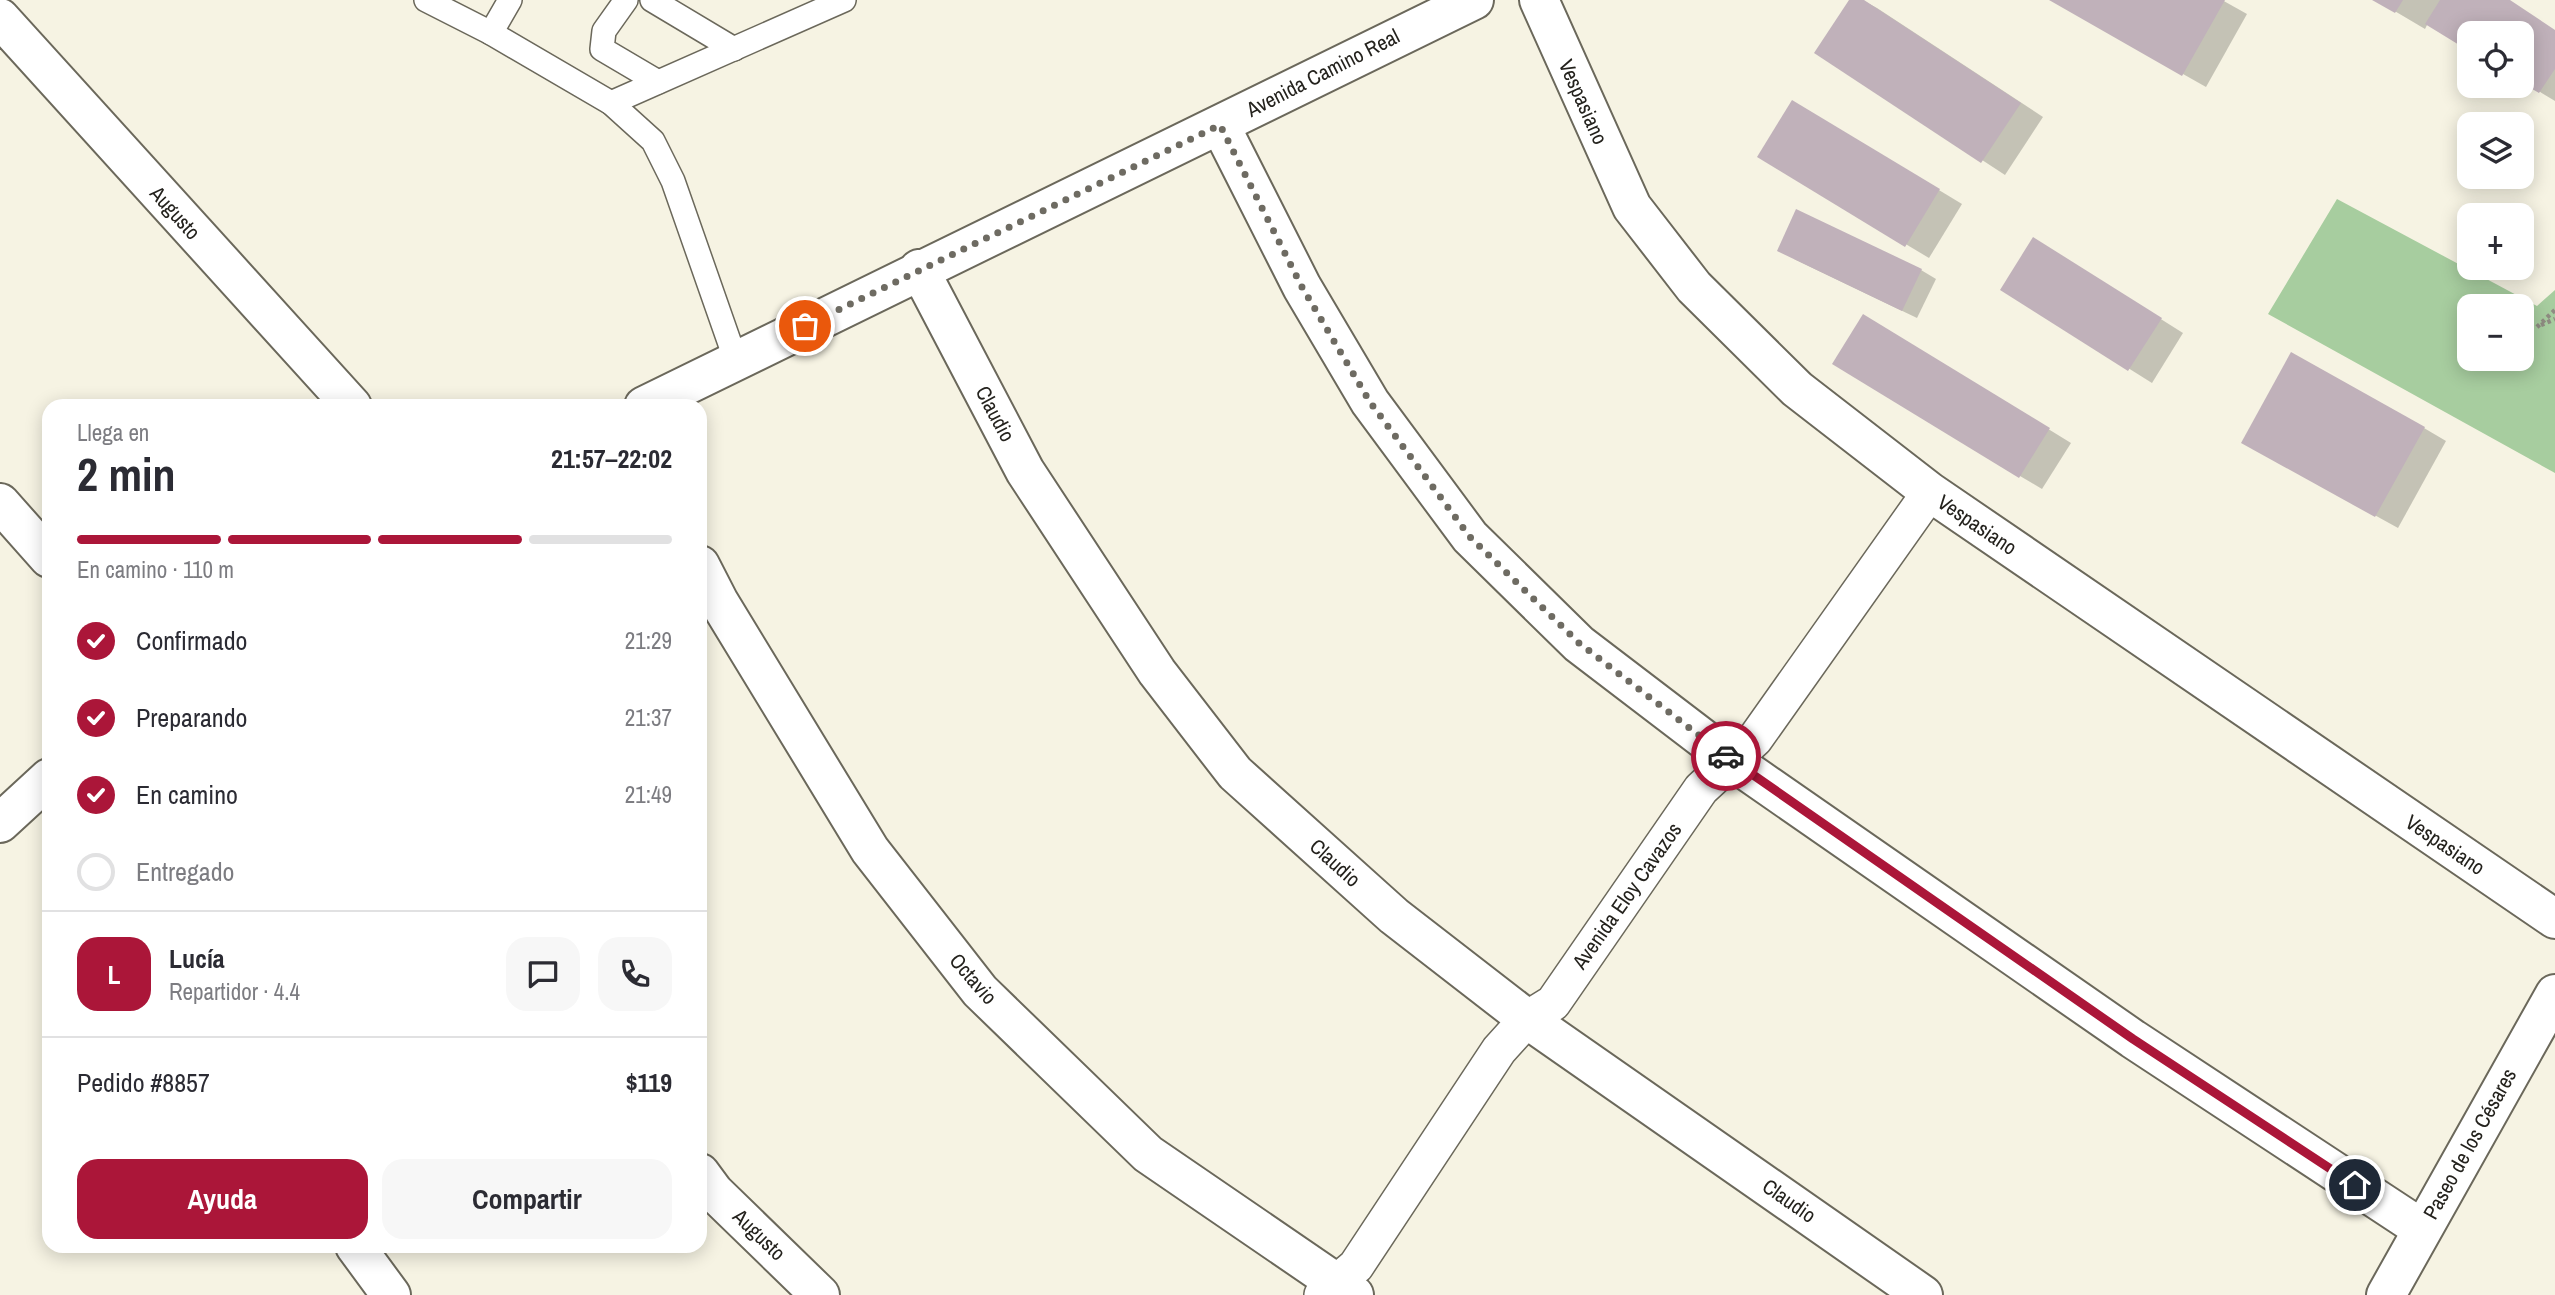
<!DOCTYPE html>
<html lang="es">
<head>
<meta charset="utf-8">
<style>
	:root { --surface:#fff; --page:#f7f7f7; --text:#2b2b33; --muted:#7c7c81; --line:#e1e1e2; --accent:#ab1639 }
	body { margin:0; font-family:"Archivo Narrow",sans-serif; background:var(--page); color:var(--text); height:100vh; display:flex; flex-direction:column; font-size:26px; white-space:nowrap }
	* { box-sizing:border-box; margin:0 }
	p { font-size:23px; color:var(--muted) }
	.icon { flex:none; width:38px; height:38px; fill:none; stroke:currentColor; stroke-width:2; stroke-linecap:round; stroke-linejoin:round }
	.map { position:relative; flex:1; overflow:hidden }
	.details { position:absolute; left:42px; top:399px; width:665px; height:854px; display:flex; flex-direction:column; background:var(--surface); border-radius:21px; box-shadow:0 4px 18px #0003 }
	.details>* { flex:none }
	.tools { position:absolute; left:2457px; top:21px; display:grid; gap:14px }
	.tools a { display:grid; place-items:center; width:77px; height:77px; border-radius:14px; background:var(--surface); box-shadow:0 4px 18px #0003; font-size:35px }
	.pin { position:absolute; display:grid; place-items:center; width:60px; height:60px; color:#fff; margin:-30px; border:4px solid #fff; border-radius:50%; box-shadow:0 2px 7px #0007 }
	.courier { position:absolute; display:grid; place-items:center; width:70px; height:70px; margin:-35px; border:5px solid #ab1639; border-radius:50%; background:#fff; color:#222; box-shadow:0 2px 9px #0007 }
	.headline em { font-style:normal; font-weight:700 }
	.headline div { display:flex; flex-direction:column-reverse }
	.headline { display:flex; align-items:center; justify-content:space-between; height:119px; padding:0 35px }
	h1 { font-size:46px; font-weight:700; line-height:52px }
	.bar { display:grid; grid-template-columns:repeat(4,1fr); gap:10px 7px; align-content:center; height:84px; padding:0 35px }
	.bar i { height:9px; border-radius:5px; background:var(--line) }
	.bar .on { background:var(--accent) }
	.bar p { grid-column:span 4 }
	.line { display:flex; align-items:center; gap:18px; padding:0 35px; border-top:2px solid var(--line) }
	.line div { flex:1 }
	.round { display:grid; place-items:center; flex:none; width:74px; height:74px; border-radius:21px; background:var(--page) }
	ol { padding:0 35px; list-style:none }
	li { display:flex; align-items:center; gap:21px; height:77px }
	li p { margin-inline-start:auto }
	li .icon { padding:7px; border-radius:50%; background:var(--accent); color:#fff; stroke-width:4 }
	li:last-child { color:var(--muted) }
	li i { width:38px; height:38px; border:4px solid var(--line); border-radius:50% }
	.primary-button { display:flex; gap:14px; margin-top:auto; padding:14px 35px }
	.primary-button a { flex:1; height:80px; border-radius:21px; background:var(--accent); color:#fff; font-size:28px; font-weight:700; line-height:80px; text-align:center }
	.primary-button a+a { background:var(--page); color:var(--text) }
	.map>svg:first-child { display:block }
</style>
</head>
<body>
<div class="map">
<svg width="2555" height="1295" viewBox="0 0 2555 1295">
	<rect width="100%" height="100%" fill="#f6f3e3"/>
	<path fill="#a7cd9f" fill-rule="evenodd" d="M 2337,199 L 2537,306 L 2555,290 L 2555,473 L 2268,314 ZM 2469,306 L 2522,306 L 2522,359 L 2469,359 Z"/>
	<g fill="#0003">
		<polygon points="1851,0 1862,0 1877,8 2043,117 2005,175 1817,52"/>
		<polygon points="2052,0 2222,0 2247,14 2206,87"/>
		<polygon points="2376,0 2508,0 2555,31 2555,101 2522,81 2522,33 2469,33 2469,49 2428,23 2425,29"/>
		<polygon points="1815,115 1962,204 1929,258 1760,157"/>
		<polygon points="2056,253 2183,333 2152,383 2002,289"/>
		<polygon points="1794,259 1921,270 1936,279 1917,318"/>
		<polygon points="1886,329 2071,443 2042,489 2020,476"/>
		<polygon points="2424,428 2446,441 2398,528 2266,455"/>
	</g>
	<g fill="#c0b1ba">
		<polygon points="1849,0 1864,0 2021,103 1981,163 1814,53"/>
		<polygon points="2049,0 2225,0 2182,76"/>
		<polygon points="2372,0 2403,0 2395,13"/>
		<polygon points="2440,0 2510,0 2555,30 2555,69 2539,93 2522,83 2522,33 2469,33 2469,51 2425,24"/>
		<polygon points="1792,100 1940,189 1905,247 1757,157"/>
		<polygon points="1796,209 1922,269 1902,311 1777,251"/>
		<polygon points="2033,237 2162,318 2128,371 2000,290"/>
		<polygon points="1863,314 2050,428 2019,478 1832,364"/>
		<polygon points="2291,352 2425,427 2375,517 2241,443"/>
	</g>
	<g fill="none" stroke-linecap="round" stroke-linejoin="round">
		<defs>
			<g id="service">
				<polyline points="426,0 491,33 611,103 653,141 673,181 736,361"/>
				<polyline points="626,0 604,31 602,49 658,82"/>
				<polyline points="652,0 734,49"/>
				<polyline points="491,33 510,0"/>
				<polyline points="611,103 844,0"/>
			</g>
			<polyline id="pedestrian" points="1322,1295 1356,1266 1499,1050 1527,1019 1553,1003 1701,789 1755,739 1930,492"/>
			<g id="minor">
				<polyline points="1539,0 1632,207 1694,287 1797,389 1930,492 2555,919"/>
				<polyline points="0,18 352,406"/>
				<polyline points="1220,125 1302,287 1370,402 1470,537 1579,644 1731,760 2133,1039 2422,1229"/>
				<polyline points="919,269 1025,471 1157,672 1235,773 1394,916 1527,1019 1923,1295"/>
				<polyline points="0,503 49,558"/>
				<polyline points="700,565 719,602 870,850 980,991 1148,1154 1354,1295"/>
				<polyline points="700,1173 714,1192 820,1295"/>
				<polyline points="355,1246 391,1295"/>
				<polyline points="2386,1295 2555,994"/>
			</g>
			<g id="tertiary">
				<polyline points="644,406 1474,0"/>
				<polyline points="0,823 49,778"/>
			</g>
		</defs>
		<use href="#service" stroke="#6b685b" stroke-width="26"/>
		<use href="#pedestrian" stroke="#6b685b" stroke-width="38"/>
		<use href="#minor" stroke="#6b685b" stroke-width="42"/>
		<use href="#tertiary" stroke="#6b685b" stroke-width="42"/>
		<g stroke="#8f8c82" stroke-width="4.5" stroke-dasharray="3.5 3.5" stroke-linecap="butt">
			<polyline points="2541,325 2555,319"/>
			<polyline points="2537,327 2555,310"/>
		</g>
		<use href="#service" stroke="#fff" stroke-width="23"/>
		<use href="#pedestrian" stroke="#fff" stroke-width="35"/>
		<use href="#minor" stroke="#fff" stroke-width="38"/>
		<use href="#tertiary" stroke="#fff" stroke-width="38"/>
	</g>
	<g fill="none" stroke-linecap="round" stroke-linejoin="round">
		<polyline stroke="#6e6b62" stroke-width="7" stroke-dasharray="0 12.6" points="805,326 1220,125 1302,287 1370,402 1470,537 1579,643 1726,756"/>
		<polyline stroke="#ab1639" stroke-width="9" points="1726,756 2133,1039 2355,1185"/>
	</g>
	<g text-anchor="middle" stroke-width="6" stroke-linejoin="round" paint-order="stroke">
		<g font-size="21" fill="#24221d" stroke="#fff">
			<text transform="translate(1323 73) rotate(-27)" y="7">Avenida Camino Real</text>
			<text transform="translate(1583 102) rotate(66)" y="7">Vespasiano</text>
			<text transform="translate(175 213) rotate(48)" y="7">Augusto</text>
			<text transform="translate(995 414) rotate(62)" y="7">Claudio</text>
			<text transform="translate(1977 525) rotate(34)" y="7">Vespasiano</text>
			<text transform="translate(2445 845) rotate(34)" y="7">Vespasiano</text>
			<text transform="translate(1335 863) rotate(42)" y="7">Claudio</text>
			<text transform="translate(1627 896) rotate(-55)" y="7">Avenida Eloy Cavazos</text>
			<text transform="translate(973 979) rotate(49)" y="7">Octavio</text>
			<text transform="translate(2470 1144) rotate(-61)" y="7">Paseo de los Césares</text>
			<text transform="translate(1789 1201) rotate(35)" y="7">Claudio</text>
			<text transform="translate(759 1235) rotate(44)" y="7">Augusto</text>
		</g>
	</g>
</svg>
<div class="tools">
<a><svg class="icon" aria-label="locate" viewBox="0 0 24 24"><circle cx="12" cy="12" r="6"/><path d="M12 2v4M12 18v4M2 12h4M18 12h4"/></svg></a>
<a><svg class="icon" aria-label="layers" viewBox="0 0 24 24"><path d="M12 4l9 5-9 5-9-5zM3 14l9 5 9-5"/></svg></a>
<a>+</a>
<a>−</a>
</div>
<div class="pin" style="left:805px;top:326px;background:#ea580c"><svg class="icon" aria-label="bag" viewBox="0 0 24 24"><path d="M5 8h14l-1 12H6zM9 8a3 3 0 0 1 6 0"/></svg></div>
<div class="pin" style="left:2355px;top:1185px;background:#1f2937"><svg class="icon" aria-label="home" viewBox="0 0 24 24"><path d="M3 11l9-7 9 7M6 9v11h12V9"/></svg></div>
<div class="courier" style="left:1726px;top:756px"><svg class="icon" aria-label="car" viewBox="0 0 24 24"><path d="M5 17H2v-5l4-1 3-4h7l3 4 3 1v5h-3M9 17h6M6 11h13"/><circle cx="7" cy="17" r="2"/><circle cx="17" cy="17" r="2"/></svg></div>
<section class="details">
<div class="headline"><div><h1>2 min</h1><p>Llega en</p></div><em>21:57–22:02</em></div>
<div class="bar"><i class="on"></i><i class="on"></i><i class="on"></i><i></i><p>En camino · 110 m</p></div>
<ol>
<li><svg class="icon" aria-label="check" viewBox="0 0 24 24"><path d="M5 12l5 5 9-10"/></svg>Confirmado<p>21:29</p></li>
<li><svg class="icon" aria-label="check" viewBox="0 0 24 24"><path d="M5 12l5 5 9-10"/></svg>Preparando<p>21:37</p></li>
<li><svg class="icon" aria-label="check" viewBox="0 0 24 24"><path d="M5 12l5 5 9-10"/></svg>En camino<p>21:49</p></li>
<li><i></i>Entregado</li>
</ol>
<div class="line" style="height:126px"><b class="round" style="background:var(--accent);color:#fff">L</b><div><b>Lucía</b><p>Repartidor · 4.4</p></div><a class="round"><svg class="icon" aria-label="chat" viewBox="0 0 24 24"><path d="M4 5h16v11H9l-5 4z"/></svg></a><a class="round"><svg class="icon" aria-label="phone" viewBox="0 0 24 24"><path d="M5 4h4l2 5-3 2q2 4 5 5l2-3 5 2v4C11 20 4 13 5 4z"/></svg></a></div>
<div class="line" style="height:91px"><div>Pedido #8857</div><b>$119</b></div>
<div class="primary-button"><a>Ayuda</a><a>Compartir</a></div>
</section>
</div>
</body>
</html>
